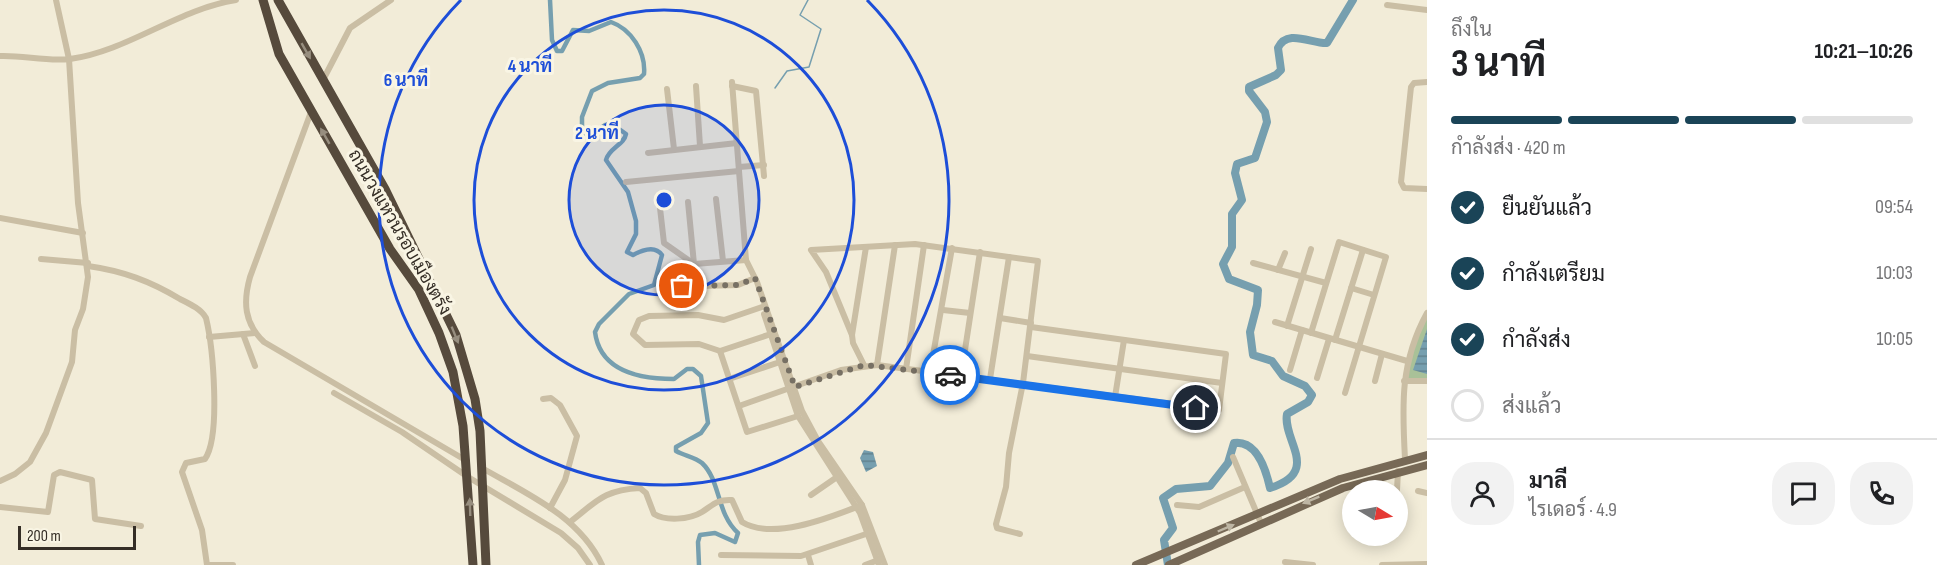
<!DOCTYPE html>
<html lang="th">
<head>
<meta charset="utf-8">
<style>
	:root { --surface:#fff; --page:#f2f2f2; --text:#202124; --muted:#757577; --line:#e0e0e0; --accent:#1a4457 }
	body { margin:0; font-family:"Sofia Sans Condensed",Sarabun,sans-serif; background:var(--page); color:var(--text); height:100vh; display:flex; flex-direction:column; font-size:22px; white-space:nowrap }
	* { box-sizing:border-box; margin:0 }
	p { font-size:20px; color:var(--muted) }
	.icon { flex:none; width:33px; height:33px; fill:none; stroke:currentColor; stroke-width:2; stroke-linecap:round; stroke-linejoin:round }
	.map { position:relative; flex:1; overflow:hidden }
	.sheet { display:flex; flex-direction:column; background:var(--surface); width:510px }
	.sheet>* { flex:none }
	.needle { width:39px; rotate:100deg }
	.buttons { position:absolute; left:1342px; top:480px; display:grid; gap:12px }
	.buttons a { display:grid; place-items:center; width:66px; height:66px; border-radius:50%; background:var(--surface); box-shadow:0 3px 15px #0003; font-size:30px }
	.scale { position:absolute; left:18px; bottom:15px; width:118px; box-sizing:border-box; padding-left:6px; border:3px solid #352e26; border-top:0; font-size:16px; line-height:21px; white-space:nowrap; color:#352e26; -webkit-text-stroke:4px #f9f5e4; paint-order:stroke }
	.pin { position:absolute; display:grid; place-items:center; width:51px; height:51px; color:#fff; margin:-26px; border:3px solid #fff; border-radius:50%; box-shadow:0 2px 6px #0007 }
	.courier { position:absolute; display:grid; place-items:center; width:60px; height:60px; margin:-30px; border:4px solid #1a73e8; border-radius:50%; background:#fff; color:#222; box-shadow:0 2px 8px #0007 }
	.overview em { font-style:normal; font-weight:700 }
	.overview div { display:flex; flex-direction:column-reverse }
	.overview { display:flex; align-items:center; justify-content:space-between; height:102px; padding:0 24px }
	h1 { font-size:39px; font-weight:700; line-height:45px }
	.bar { display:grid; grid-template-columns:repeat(4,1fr); gap:9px 6px; align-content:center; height:72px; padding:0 24px }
	.bar i { height:8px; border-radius:4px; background:var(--line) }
	.bar .on { background:var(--accent) }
	.bar p { grid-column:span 4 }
	.line { display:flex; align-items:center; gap:15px; padding:0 24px; border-top:2px solid var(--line) }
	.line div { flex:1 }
	.round { display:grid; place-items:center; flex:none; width:63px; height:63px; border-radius:24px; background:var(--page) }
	ol { padding:0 24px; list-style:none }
	li { display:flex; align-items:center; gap:18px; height:66px }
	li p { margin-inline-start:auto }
	li .icon { padding:6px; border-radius:50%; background:var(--accent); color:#fff; stroke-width:4 }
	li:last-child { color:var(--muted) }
	li i { width:33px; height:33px; border:3px solid var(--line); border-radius:50% }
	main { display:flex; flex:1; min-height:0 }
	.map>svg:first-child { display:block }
</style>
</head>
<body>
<main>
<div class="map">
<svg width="1427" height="565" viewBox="0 0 1427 565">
	<defs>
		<pattern id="water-rules" width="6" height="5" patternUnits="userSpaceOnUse" patternTransform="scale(1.5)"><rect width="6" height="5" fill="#769faf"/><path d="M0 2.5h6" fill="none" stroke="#62828e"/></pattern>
	</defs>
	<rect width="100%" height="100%" fill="#f2ecd8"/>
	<polygon fill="#a9c198" points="1427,313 1427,381 1404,381 1407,361"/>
	<g fill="url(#water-rules)">
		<polygon points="1427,329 1427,374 1413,370"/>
		<polygon points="864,450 873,452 877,466 866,472 860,458"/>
	</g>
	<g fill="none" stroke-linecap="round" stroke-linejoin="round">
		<polyline stroke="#769faf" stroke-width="1.5" points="775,88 787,71 809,67 821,29 800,15 808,0"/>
		<path stroke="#769faf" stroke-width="4.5" d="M 550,0 L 552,40 L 557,51 L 562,51 L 573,30 L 589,31 L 611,22 C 631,29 646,52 644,74 L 640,78 L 608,83 L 592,91 L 582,117 L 582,136 L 586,138 L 605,125 L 612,124 L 626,134 C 624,145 609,148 606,160 L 628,192 L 636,221 L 636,234 L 627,252 L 633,255 C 642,250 655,245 662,255 L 654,285 L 629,294 L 599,324 L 595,332 C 600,371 640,379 674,379 L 687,369 L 693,369 L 701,376 L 708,423 L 701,433 L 676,447 L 676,451 C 685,456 695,457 702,463 C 721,481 716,513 738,533 L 735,542 L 715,533 L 700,535 L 698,542 L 699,565"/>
		<path stroke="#769faf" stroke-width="8" d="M 1168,565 L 1164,540 L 1173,528 L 1163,498 L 1176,489 L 1210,486 L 1228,463 L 1234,443 C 1257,440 1266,470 1270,488 C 1322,472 1282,440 1287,414 L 1308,402 L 1312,395 L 1305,386 L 1283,376 L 1272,361 L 1253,355 L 1250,332 L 1257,305 L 1258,290 L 1229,279 L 1223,264 L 1232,247 L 1232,214 L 1242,200 L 1235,173 L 1237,164 L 1255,158 L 1267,122 L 1265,112 L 1249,91 L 1249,87 L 1276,75 L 1281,70 L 1278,48 C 1287,28 1312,44 1327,43 L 1353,0"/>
		<g stroke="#cabea4" stroke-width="6">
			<polyline points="1387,5 1427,10"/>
			<path d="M 0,56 C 23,55 47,62 70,59 C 128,51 178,9 236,0"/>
			<polyline points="323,80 350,28 391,0"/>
			<polyline points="732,82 746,260 757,282 802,411 818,441 862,505 885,565"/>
			<polyline points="1427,82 1414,83 1411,87 1401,182 1404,188 1427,189"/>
			<polyline points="696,86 700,146"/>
			<polyline points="732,86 756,91 764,176"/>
			<polyline points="667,89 674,149"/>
			<path d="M 311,112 L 250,277 C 243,302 244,323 264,342 L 467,461"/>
			<polyline points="648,153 737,143"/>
			<polyline points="739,167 764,165"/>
			<polyline points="626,182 739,171"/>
			<polyline points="716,199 723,261"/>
			<polyline points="688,202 694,264"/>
			<polyline points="660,208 664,243 694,264 746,260"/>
			<polyline points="0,218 83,233"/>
			<polyline points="41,259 88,263"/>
			<polyline points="1253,263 1326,283"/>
			<path d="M 88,266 C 123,271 150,281 180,299 C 190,304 201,309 206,318 C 213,347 221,436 205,459 L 186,463 L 182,472 L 202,530 L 207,565"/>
			<polyline points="1278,270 1285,253"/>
			<polyline points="660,287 738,285 755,278"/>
			<polyline points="1351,288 1374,295"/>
			<polyline points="762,307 724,320 698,315 649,316 639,320 633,334 645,345 699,344 720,351 771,334"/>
			<polyline points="943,310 970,313"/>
			<polyline points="764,314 798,416 860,513 879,565"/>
			<polyline points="1000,318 1031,323"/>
			<polyline points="1275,322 1407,361"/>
			<polyline points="1287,326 1311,249"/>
			<polyline points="1311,333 1339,242 1386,257 1345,393"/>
			<polyline points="243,334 255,366"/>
			<polyline points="852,335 826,272 811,250 915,244 1038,261 1023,383 1009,453 1006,487 996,524 997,528 1020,534"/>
			<polyline points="209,337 255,333"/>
			<polyline points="1335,340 1363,250"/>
			<polyline points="720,351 747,432 798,416"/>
			<polyline points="1027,356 1222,383"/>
			<polyline points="864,365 853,343 852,335 866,247"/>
			<polyline points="877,365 895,245"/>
			<polyline points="906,369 924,245"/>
			<polyline points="1290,370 1302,330"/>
			<polyline points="930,372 952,248"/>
			<polyline points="961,376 980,252"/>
			<polyline points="1317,378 1329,339"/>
			<polyline points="729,379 780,362"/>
			<polyline points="990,379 1009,257"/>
			<polyline points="1375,381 1382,354"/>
			<polyline points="1404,381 1427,381"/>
			<polyline points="334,393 402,432 468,477 561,533 578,548 590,565"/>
			<polyline points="1115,397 1124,340"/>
			<polyline points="543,399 551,398 560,405 577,436 565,480 550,508"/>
			<polyline points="739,406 841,370 877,365 1219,410 1226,354 1031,327"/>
			<polyline points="1233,457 1261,523"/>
			<path d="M 1405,459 C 1402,405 1400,362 1427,313"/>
			<path d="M 482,468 C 527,494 579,516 602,565"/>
			<polyline points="0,481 15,474 30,462 46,433 72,362 75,330 83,309 88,277 78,203 69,59 56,0"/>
			<polyline points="1397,490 1398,471"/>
			<polyline points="1418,491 1427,493"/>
			<polyline points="811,495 837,477"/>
			<polyline points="1177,505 1199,507 1245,487"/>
			<polyline points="0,507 48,512 54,475 60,472 92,480 95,519 141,526"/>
			<path d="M 570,522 C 597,501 604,490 640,488 L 646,493 L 654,514 C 665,521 689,520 702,512 C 713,505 717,499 732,500 L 742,522 C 773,541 831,517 862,505"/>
			<polyline points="1352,531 1353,531"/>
			<polyline points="721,555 801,556 869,533"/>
			<polyline points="808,555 811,565"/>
			<polyline points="1285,562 1313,565"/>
			<polyline points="207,565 233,565"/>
			<polyline points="865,565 881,559"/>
			<polyline points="1382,565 1427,564"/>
		</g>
		<g stroke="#776956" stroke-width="8">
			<polyline points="1136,565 1340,479 1427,455"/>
			<polyline points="1169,565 1343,488 1427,465"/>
		</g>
		<g stroke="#564a3c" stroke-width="9">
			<polyline points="263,0 279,54 390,249 419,290 439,333 453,372 463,426 473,565"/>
			<polyline points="278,0 385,189 456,335 475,399 480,431 486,565"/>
		</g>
	</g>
	<defs><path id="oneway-solid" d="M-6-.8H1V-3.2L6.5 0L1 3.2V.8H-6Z" transform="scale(1.5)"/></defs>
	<g fill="#978e7f">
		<use href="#oneway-solid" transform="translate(306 51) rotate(60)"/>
		<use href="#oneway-solid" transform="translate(325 136) rotate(-120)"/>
		<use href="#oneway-solid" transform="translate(455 335) rotate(68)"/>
		<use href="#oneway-solid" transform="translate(470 507) rotate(-92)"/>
	</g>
	<g fill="#beb6a4">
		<use href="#oneway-solid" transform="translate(1311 500) rotate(158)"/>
		<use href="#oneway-solid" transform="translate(1226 528) rotate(-23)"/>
	</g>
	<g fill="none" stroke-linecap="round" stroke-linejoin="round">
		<polyline stroke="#777064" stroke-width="6" stroke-dasharray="0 10.8" points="682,286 738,285 755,278 795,387 864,365 950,375"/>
		<polyline stroke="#1a73e8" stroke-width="8" points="950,375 1196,408"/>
	</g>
	<circle cx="664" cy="200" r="95" fill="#1d4ed8" fill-opacity=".12"/>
	<g fill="none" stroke="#1d4ed8" stroke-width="3">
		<circle cx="664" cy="200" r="95"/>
		<circle cx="664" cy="200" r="190"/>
		<path d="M867 0A285 285 0 1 1 461 0"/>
	</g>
	<g text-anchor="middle" stroke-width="6" stroke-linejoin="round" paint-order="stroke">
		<g font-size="18" fill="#352e26" stroke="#f9f5e4">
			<text transform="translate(400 232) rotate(60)" y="6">ถนนวงแหวนรอบเมืองตรัง</text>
		</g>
	</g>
	<circle cx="664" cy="200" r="9" fill="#1d4ed8" stroke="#f9f5e4" stroke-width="3"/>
	<g font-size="18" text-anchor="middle" font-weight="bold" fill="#1d4ed8" stroke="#f9f5e4" stroke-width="6" stroke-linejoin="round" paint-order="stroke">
		<text x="530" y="72">4 นาที</text>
		<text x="406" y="86">6 นาที</text>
		<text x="597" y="139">2 นาที</text>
	</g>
</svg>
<div class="buttons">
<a><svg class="needle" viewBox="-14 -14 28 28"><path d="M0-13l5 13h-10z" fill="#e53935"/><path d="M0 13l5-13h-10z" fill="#757577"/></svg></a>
</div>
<div class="scale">200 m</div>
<div class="pin" style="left:682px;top:286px;background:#ea580c"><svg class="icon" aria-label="bag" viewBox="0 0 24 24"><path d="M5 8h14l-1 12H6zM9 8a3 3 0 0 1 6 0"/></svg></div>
<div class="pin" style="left:1196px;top:408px;background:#1f2937"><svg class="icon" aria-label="home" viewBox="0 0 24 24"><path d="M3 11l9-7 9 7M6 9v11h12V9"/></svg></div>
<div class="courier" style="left:950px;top:375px"><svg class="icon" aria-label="car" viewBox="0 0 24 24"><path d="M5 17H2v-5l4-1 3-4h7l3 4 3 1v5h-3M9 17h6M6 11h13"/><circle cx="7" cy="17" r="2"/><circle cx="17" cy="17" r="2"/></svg></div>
</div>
<section class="sheet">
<div class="overview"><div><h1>3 นาที</h1><p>ถึงใน</p></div><em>10:21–10:26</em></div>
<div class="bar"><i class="on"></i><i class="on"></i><i class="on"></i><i></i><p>กำลังส่ง · 420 m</p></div>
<ol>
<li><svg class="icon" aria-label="check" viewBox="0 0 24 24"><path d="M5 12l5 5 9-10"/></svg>ยืนยันแล้ว<p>09:54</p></li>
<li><svg class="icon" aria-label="check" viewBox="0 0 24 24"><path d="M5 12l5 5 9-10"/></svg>กำลังเตรียม<p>10:03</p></li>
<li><svg class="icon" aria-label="check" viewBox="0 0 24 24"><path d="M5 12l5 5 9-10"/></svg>กำลังส่ง<p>10:05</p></li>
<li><i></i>ส่งแล้ว</li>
</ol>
<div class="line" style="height:108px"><a class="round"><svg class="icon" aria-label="person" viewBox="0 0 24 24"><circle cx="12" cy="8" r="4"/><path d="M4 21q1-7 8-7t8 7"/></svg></a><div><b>มาลี</b><p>ไรเดอร์ · 4.9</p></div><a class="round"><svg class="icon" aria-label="chat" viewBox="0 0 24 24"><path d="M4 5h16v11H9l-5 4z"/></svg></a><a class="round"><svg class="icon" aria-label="phone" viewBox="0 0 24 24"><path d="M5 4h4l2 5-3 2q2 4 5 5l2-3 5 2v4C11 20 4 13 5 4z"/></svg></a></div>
</section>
</main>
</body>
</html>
